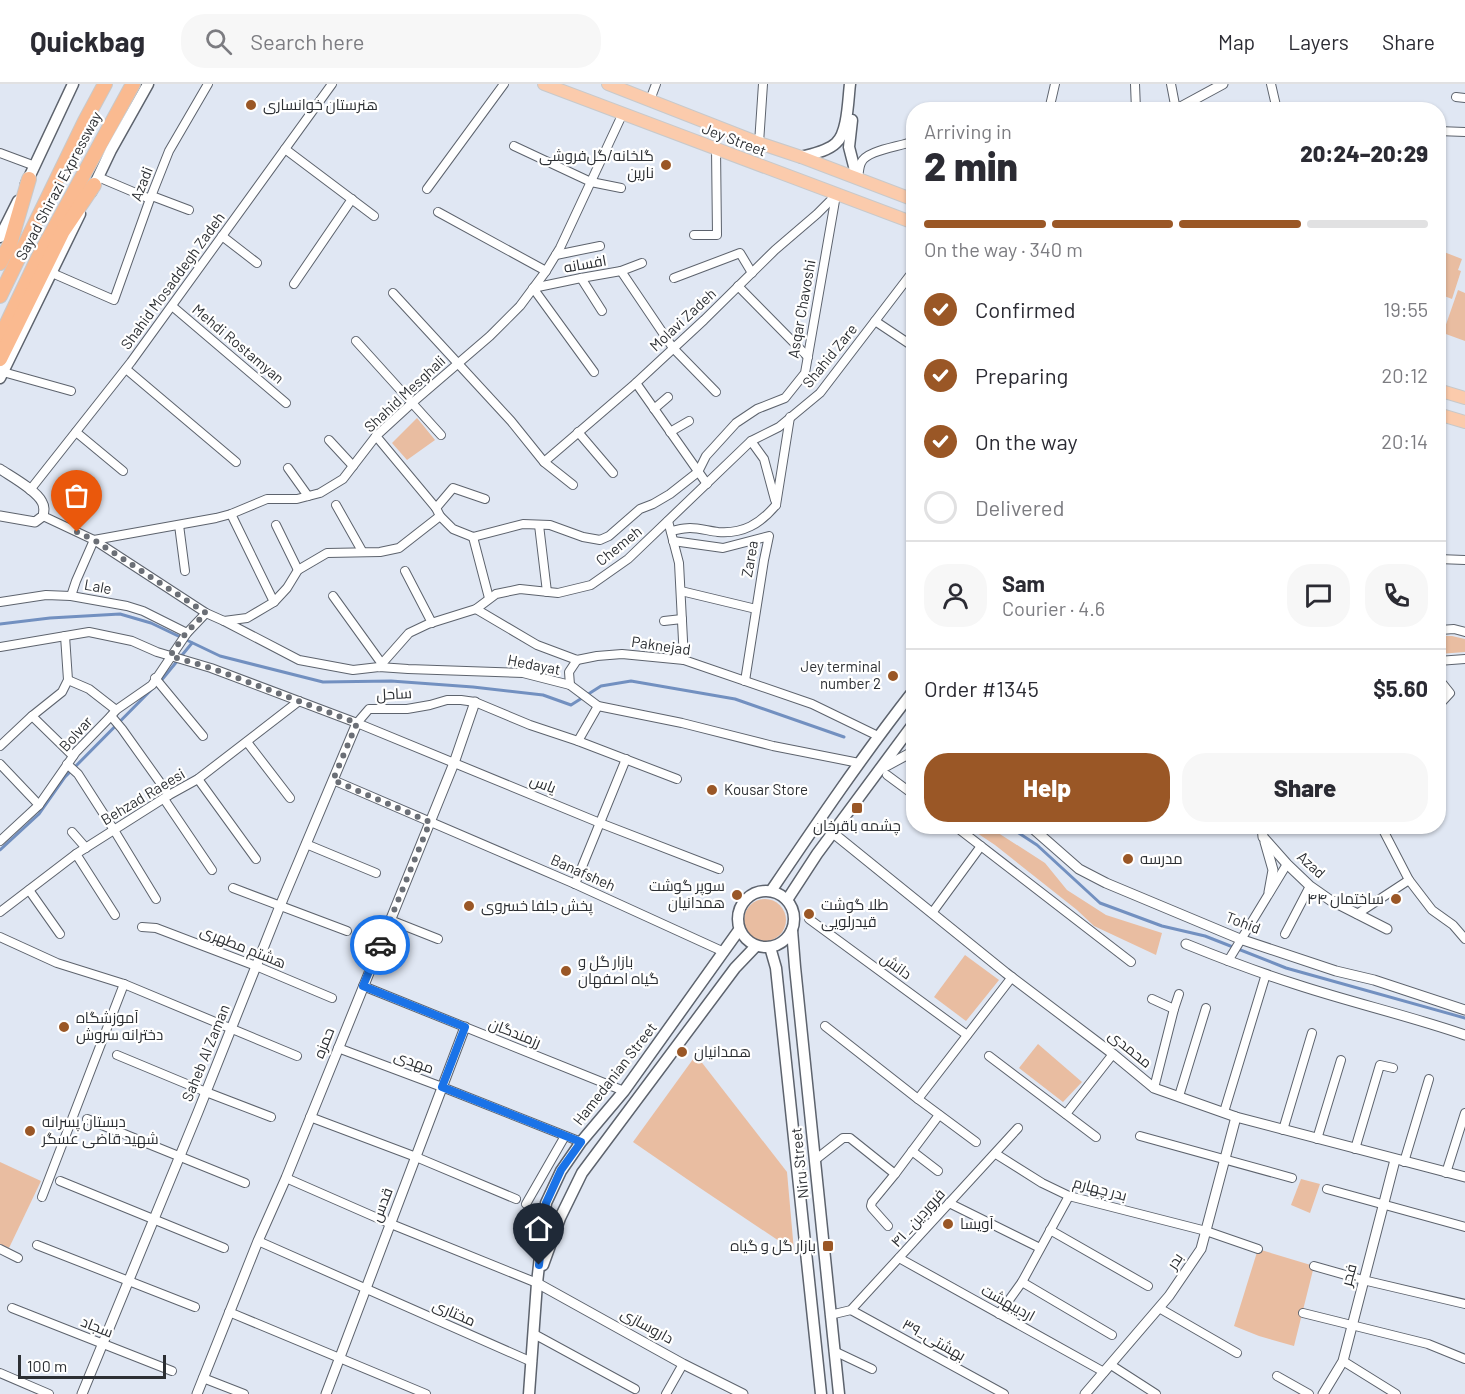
<!DOCTYPE html>
<html lang="en">
<head>
<meta charset="utf-8">
<style>
	:root { --surface:#fff; --page:#f7f7f7; --text:#2b2b33; --muted:#7c7c81; --line:#e1e1e2; --accent:#9a5726 }
	body { margin:0; font-family:Barlow,Cairo,sans-serif; background:var(--page); color:var(--text); height:100vh; display:flex; flex-direction:column; font-size:22px; white-space:nowrap }
	* { box-sizing:border-box; margin:0 }
	p { font-size:20px; color:var(--muted) }
	.icon { flex:none; width:33px; height:33px; fill:none; stroke:currentColor; stroke-width:2; stroke-linecap:round; stroke-linejoin:round }
	.map { position:relative; flex:1; overflow:hidden }
	.side { position:absolute; left:906px; top:18px; width:540px; height:732px; display:flex; flex-direction:column; background:var(--surface); border-radius:24px; box-shadow:0 2px 4px #0004 }
	.side>* { flex:none }
	.scale { position:absolute; left:18px; bottom:15px; width:148px; box-sizing:border-box; padding-left:6px; border:3px solid #2c2f33; border-top:0; font-size:16px; line-height:21px; white-space:nowrap; color:#2c2f33; -webkit-text-stroke:4px #fff; paint-order:stroke }
	.pin { position:absolute; display:grid; place-items:center; width:51px; height:51px; color:#fff; margin:-62px -26px; border-radius:50% 50% 50% 0; rotate:-45deg; box-shadow:0 0 6px #0007 }
	.pin .icon { rotate:45deg }
	.courier { position:absolute; display:grid; place-items:center; width:60px; height:60px; margin:-30px; border:4px solid #1a73e8; border-radius:50%; background:#fff; color:#222; box-shadow:0 2px 8px #0007 }
	.overview em { font-style:normal; font-weight:800 }
	.overview div { display:flex; flex-direction:column-reverse }
	.overview { display:flex; align-items:center; justify-content:space-between; height:102px; padding:0 18px }
	h1 { font-size:39px; font-weight:800; line-height:45px }
	.bar { display:grid; grid-template-columns:repeat(4,1fr); gap:9px 6px; align-content:center; height:72px; padding:0 18px }
	.bar i { height:8px; border-radius:4px; background:var(--line) }
	.bar .active { background:var(--accent) }
	.bar p { grid-column:span 4 }
	.line { display:flex; align-items:center; gap:15px; padding:0 18px; border-top:2px solid var(--line) }
	.line div { flex:1 }
	.round { display:grid; place-items:center; flex:none; width:63px; height:63px; border-radius:24px; background:var(--page) }
	ol { padding:0 18px; list-style:none }
	li { display:flex; align-items:center; gap:18px; height:66px }
	li p { margin-inline-start:auto }
	li .icon { padding:6px; border-radius:50%; background:var(--accent); color:#fff; stroke-width:4 }
	li:last-child { color:var(--muted) }
	li i { width:33px; height:33px; border:3px solid var(--line); border-radius:50% }
	.button { display:flex; gap:12px; margin-top:auto; padding:12px 18px }
	.button a { flex:1; height:69px; border-radius:24px; background:var(--accent); color:#fff; font-size:24px; font-weight:800; line-height:69px; text-align:center }
	.button a+a { background:var(--page); color:var(--text) }
	header { display:flex; align-items:center; gap:36px; box-sizing:border-box; height:84px; padding:0 30px; background:var(--surface); border-bottom:2px solid var(--line) }
	header strong { font-size:28px }
	nav { display:flex; gap:33px; margin-inline-start:auto; font-size:21px }
	.search { width:420px; height:54px; background:var(--page); display:flex; align-items:center; gap:15px; box-sizing:border-box; padding:0 21px; border-radius:24px; color:var(--muted); font-size:22px }
	.map>svg:first-child { display:block }
</style>
</head>
<body>
<header>
<strong>Quickbag</strong>
<div class="search"><svg class="icon" aria-label="search" viewBox="0 0 24 24"><circle cx="10" cy="10" r="6"/><path d="M15 15l6 6"/></svg>Search here</div>
<nav><a>Map</a><a>Layers</a><a>Share</a></nav>
</header>
<div class="map">
<svg width="1465" height="1310" viewBox="0 0 1465 1310">
	<rect width="100%" height="100%" fill="#e0e7f3"/>
	<g fill="#e9bda1">
		<polygon points="1444,168 1462,175 1458,186 1461,187 1452,215 1439,210 1439,202 1446,181 1440,179"/>
		<polygon points="1458,206 1465,209 1465,257 1443,249"/>
		<polygon points="417,334 435,356 407,376 392,359"/>
		<polygon points="1438,552 1452,552 1465,555 1465,568 1439,570"/>
		<polygon points="968,743 989,743 1045,779 1067,806 1106,831 1162,849 1156,871 1094,842 1077,826 995,761"/>
		<circle cx="765" cy="836" r="21"/>
		<polygon points="965,871 999,896 966,937 934,913"/>
		<polygon points="1038,960 1082,998 1063,1018 1019,984"/>
		<polygon points="696,971 787,1088 794,1167 700,1104 633,1058"/>
		<polygon points="0,1078 41,1097 9,1164 0,1160"/>
		<polygon points="1301,1095 1320,1100 1310,1129 1291,1121"/>
		<polygon points="1258,1165 1314,1182 1294,1262 1259,1252 1234,1242"/>
	</g>
	<g fill="none" stroke-linecap="round" stroke-linejoin="round">
		<g stroke="#7290c0" stroke-width="3">
			<polyline points="0,540 50,534 120,530 151,539 220,572 323,598 391,597 473,603 543,611 571,621 601,602 631,597 735,615 844,653"/>
			<polyline points="160,598 192,559"/>
			<polyline points="1008,742 1037,761 1100,819 1162,842 1205,852 1286,884 1465,934"/>
			<polyline points="0,766 39,730 65,693 155,602"/>
		</g>
		<defs>
			<g id="minor">
				<polyline points="1135,0 1136,26"/>
				<polyline points="1171,0 1176,26"/>
				<polyline points="1271,0 1277,26"/>
				<polyline points="1456,13 1465,14"/>
				<polyline points="650,16 656,0"/>
				<polyline points="1049,26 1055,0"/>
				<polyline points="1438,47 1465,48"/>
				<polyline points="759,59 763,0"/>
				<polyline points="514,62 591,98 621,104"/>
				<polyline points="285,65 374,132"/>
				<polyline points="0,69 35,82"/>
				<polyline points="98,93 150,115"/>
				<path d="M 858,93 C 859,89 859,83 861,79 C 866,66 900,63 914,57"/>
				<polyline points="427,105 504,0"/>
				<polyline points="152,112 189,126"/>
				<polyline points="438,128 546,187"/>
				<polyline points="694,151 717,151 716,64"/>
				<polyline points="222,152 257,179"/>
				<polyline points="556,171 600,162"/>
				<polyline points="621,187 642,179"/>
				<polyline points="52,189 114,216 150,115 169,67 208,0"/>
				<polyline points="581,194 602,227"/>
				<polyline points="674,194 740,169 752,189"/>
				<polyline points="294,200 352,115"/>
				<polyline points="738,202 808,273"/>
				<polyline points="393,209 511,337 544,378 573,401"/>
				<polyline points="172,222 286,319"/>
				<polyline points="875,237 914,263"/>
				<polyline points="356,257 441,351"/>
				<polyline points="126,285 236,378"/>
				<polyline points="3,288 71,307"/>
				<polyline points="594,288 533,204 581,194 621,187 673,264 716,308"/>
				<polyline points="636,299 707,400"/>
				<polyline points="654,325 668,313"/>
				<polyline points="76,348 123,387"/>
				<polyline points="578,348 613,389"/>
				<polyline points="670,348 689,337"/>
				<polyline points="376,352 436,424 440,432"/>
				<polyline points="329,356 353,382"/>
				<polyline points="751,357 764,375 775,416"/>
				<polyline points="544,378 636,299 704,236 775,166 817,130 835,112"/>
				<polyline points="288,384 308,412"/>
				<polyline points="30,406 131,278 332,0"/>
				<polyline points="336,421 362,467"/>
				<polyline points="776,421 790,333"/>
				<polyline points="436,424 453,404 485,415"/>
				<polyline points="231,430 274,518"/>
				<polyline points="43,432 94,456 206,529 224,537 247,534 274,518 287,504 298,486 327,469 380,468 399,464 440,432 453,445 473,453 523,440 550,441 583,453 600,456 609,452 640,425 653,420 670,410 698,388 706,372 736,339 757,325 785,314 805,289 836,111"/>
				<polyline points="668,437 679,479 684,576"/>
				<polyline points="179,441 185,487"/>
				<polyline points="276,441 298,486"/>
				<polyline points="539,441 547,508"/>
				<path d="M 671,447 C 677,446 683,444 690,444 C 699,444 709,447 718,448 C 743,450 760,440 776,421"/>
				<polyline points="473,453 489,514"/>
				<polyline points="94,456 216,434 231,430 267,415 297,415 320,409 343,395 376,352 412,319 490,252 520,222 546,187 560,164 623,29"/>
				<polyline points="673,457 723,464 769,452 764,476 745,597"/>
				<polyline points="1438,475 1465,476"/>
				<polyline points="405,487 432,539"/>
				<polyline points="681,507 756,525"/>
				<polyline points="71,512 76,497 94,456"/>
				<polyline points="333,512 382,580"/>
				<polyline points="0,518 46,511 71,512 127,522 143,527 187,549"/>
				<polyline points="476,525 537,561 577,576 597,572 622,570 684,576 812,620 878,652"/>
				<polyline points="224,537 299,576 353,586 379,583 408,585 523,589 570,601 598,622 682,639 773,662 859,679"/>
				<polyline points="664,537 682,535"/>
				<polyline points="1438,545 1440,546 1454,545 1465,548"/>
				<polyline points="0,563 89,548 132,557 157,568 211,584 357,639 369,625 407,625 430,621 447,616 461,616 475,618 530,641 578,657 677,695"/>
				<polyline points="1438,577 1465,575"/>
				<polyline points="379,583 409,549 428,540 476,525 496,510 520,505 558,509 591,501 628,475 751,357 779,343 820,309 914,186"/>
				<polyline points="155,594 203,652"/>
				<polyline points="1438,594 1450,609 1438,622"/>
				<polyline points="68,596 89,605 116,626"/>
				<polyline points="570,601 569,588 577,576"/>
				<polyline points="32,632 73,672"/>
				<polyline points="111,632 122,645 169,711"/>
				<polyline points="357,639 600,739 719,785"/>
				<polyline points="578,657 598,622"/>
				<polyline points="247,658 290,714"/>
				<polyline points="0,662 32,632 62,608 68,596 65,552"/>
				<polyline points="0,680 39,721"/>
				<polyline points="67,680 78,690 114,746 156,815"/>
				<polyline points="887,691 914,711"/>
				<polyline points="198,695 256,775"/>
				<polyline points="333,696 575,800 724,868"/>
				<polyline points="164,715 212,786"/>
				<polyline points="955,742 1131,878"/>
				<polyline points="1381,742 1409,796 1432,826 1453,841 1465,855"/>
				<polyline points="72,748 86,764"/>
				<polyline points="0,757 39,721 76,668 111,632 116,626 152,601 187,549 206,529"/>
				<polyline points="306,760 376,789"/>
				<polyline points="76,770 115,831"/>
				<polyline points="575,800 626,675"/>
				<polyline points="233,804 347,847"/>
				<polyline points="29,806 60,850"/>
				<polyline points="0,828 76,770 169,711 198,695 299,617"/>
				<polyline points="932,829 981,762"/>
				<polyline points="1357,830 1409,796"/>
				<polyline points="809,835 967,951"/>
				<polyline points="390,836 438,855"/>
				<polyline points="142,843 156,844 256,882 332,914"/>
				<polyline points="1285,850 1310,802"/>
				<polyline points="0,853 57,879 124,900 297,972"/>
				<polyline points="1228,877 1287,780"/>
				<polyline points="363,902 624,1007"/>
				<polyline points="1152,915 1174,925"/>
				<polyline points="825,942 918,1015 976,1058"/>
				<polyline points="338,964 442,1003 581,1058"/>
				<polyline points="117,971 206,1008 271,1033"/>
				<polyline points="989,972 1096,1053"/>
				<polyline points="1154,1004 1174,925 1179,910"/>
				<polyline points="1179,1012 1206,924"/>
				<polyline points="918,1015 1012,893"/>
				<polyline points="1224,1028 1266,890"/>
				<polyline points="1066,1030 1113,970"/>
				<polyline points="310,1033 416,1073 516,1115"/>
				<polyline points="87,1035 245,1099"/>
				<polyline points="1283,1046 1312,949"/>
				<polyline points="1140,1052 1292,1094"/>
				<polyline points="1317,1055 1341,976"/>
				<polyline points="1355,1065 1380,981 1393,984"/>
				<polyline points="912,1067 938,1087"/>
				<polyline points="996,1070 1042,1099 1069,1112 1206,1147 1258,1165"/>
				<polyline points="815,1076 843,1054 850,1054 895,1090"/>
				<polyline points="1404,1078 1429,995"/>
				<polyline points="1446,1089 1465,1029"/>
				<polyline points="286,1094 391,1140 537,1199"/>
				<polyline points="60,1097 224,1164"/>
				<polyline points="1327,1105 1465,1143"/>
				<polyline points="42,1113 124,900"/>
				<polyline points="949,1119 1040,1164"/>
				<polyline points="526,1120 565,1052"/>
				<polyline points="888,1142 872,1124 871,1122 872,1118 895,1090 939,1031"/>
				<polyline points="1050,1146 1148,1202"/>
				<polyline points="258,1157 532,1278"/>
				<polyline points="37,1161 195,1223"/>
				<polyline points="0,1165 18,1174"/>
				<polyline points="899,1174 1104,1288"/>
				<polyline points="1314,1182 1363,1196 1465,1220"/>
				<polyline points="1022,1198 1112,1251"/>
				<polyline points="12,1224 172,1287"/>
				<polyline points="1159,1224 1237,1269"/>
				<polyline points="851,1226 1004,1310"/>
				<polyline points="229,1228 426,1310"/>
				<polyline points="1303,1229 1428,1260 1465,1275"/>
				<polyline points="999,1230 1022,1198 1069,1112"/>
				<polyline points="830,1231 851,1226 1018,1044"/>
				<polyline points="534,1250 635,1305"/>
				<polyline points="834,1267 872,1285"/>
				<polyline points="1343,1277 1396,1310"/>
				<polyline points="1111,1281 1156,1310"/>
				<polyline points="0,1289 49,1310"/>
				<polyline points="1277,1292 1309,1310"/>
				<polyline points="203,1294 244,1310"/>
				<polyline points="666,1310 683,1280"/>
			</g>
			<g id="tertiary">
				<polyline points="1175,26 1223,0"/>
				<path d="M 0,385 C 12,393 36,406 42,418 C 45,423 44,427 43,432 L 35,438 L 0,432"/>
				<polyline points="879,686 914,667"/>
				<polyline points="1030,742 1079,785 1106,799 1240,855 1336,887 1374,896 1465,926"/>
				<polyline points="1262,742 1263,753 1287,780 1310,802 1330,816 1387,845"/>
				<polyline points="833,749 1006,889 1113,970 1154,1004 1236,1033 1465,1093"/>
				<polyline points="1265,758 1273,786 1269,808"/>
				<path d="M 1186,860 C 1223,875 1260,889 1298,901 C 1353,919 1410,932 1465,951"/>
				<polyline points="537,1199 683,1280 743,1310"/>
				<polyline points="82,1310 198,1028 280,822 357,639"/>
				<polyline points="197,1310 258,1157 286,1094 454,679 475,618"/>
				<polyline points="326,1310 465,943"/>
				<polyline points="1085,1310 1169,1212 1201,1165 1236,1033"/>
				<polyline points="1323,1310 1343,1277 1395,1076"/>
			</g>
			<g id="secondary">
				<polyline points="852,36 849,63 857,94"/>
				<path d="M 801,73 C 812,70 828,67 836,59 C 848,49 848,15 850,0"/>
				<polyline points="26,100 73,0"/>
				<polyline points="91,108 111,66 148,0"/>
				<polyline points="0,153 18,117"/>
				<polyline points="0,294 80,130"/>
				<circle cx="766" cy="835" r="28"/>
				<path d="M 771,807 C 817,739 863,671 914,606"/>
				<polyline points="787,816 817,770 914,639"/>
				<polyline points="792,846 795,883 839,1310"/>
				<polyline points="770,863 776,884 821,1310"/>
				<polyline points="543,1181 560,1134 582,1089 735,884 756,862"/>
				<polyline points="529,1310 537,1199 546,1119 561,1087 581,1058 624,1007 739,846"/>
			</g>
			<g id="primary">
				<polyline points="544,0 914,139"/>
				<polyline points="608,0 759,59 801,73 914,116"/>
				<polyline points="1438,306 1465,314"/>
				<polyline points="1438,330 1465,338"/>
			</g>
			<g id="trunk">
				<polyline points="0,179 10,160 29,95"/>
				<polyline points="0,212 85,37 105,0"/>
				<polyline points="0,254 39,172 133,0"/>
				<polyline points="0,275 63,147 94,101"/>
			</g>
		</defs>
		<use href="#minor" stroke="#5d636d" stroke-width="10"/>
		<use href="#tertiary" stroke="#5d636d" stroke-width="11"/>
		<use href="#secondary" stroke="#5d636d" stroke-width="13"/>
		<use href="#primary" stroke="#c8c9ca" stroke-width="14"/>
		<use href="#trunk" stroke="#c8c9ca" stroke-width="16"/>
		<use href="#minor" stroke="#fff" stroke-width="8"/>
		<use href="#tertiary" stroke="#fff" stroke-width="9"/>
		<use href="#secondary" stroke="#fff" stroke-width="10"/>
		<use href="#primary" stroke="#fbcbac" stroke-width="12"/>
		<use href="#trunk" stroke="#faba90" stroke-width="14"/>
	</g>
	<g fill="none" stroke-linecap="round" stroke-linejoin="round">
		<polyline stroke="#6b6f76" stroke-width="6" stroke-dasharray="0 10.8" points="77,448 94,456 206,529 186,549 170,572 211,584 357,639 333,696 430,738 380,861"/>
		<polyline stroke="#1a73e8" stroke-width="8" points="380,861 363,902 465,943 442,1003 581,1058 561,1086 546,1119 539,1181"/>
	</g>
	<g fill="#9a5726" stroke="#fff" stroke-width="2">
		<circle cx="251" cy="21" r="6"/>
		<circle cx="666" cy="81" r="6"/>
		<circle cx="893" cy="592" r="6"/>
		<circle cx="712" cy="706" r="6"/>
		<rect x="851" y="718" width="12" height="12" rx="3"/>
		<circle cx="1128" cy="775" r="6"/>
		<circle cx="737" cy="811" r="6"/>
		<circle cx="1396" cy="815" r="6"/>
		<circle cx="469" cy="822" r="6"/>
		<circle cx="809" cy="830" r="6"/>
		<circle cx="566" cy="887" r="6"/>
		<circle cx="64" cy="943" r="6"/>
		<circle cx="682" cy="968" r="6"/>
		<circle cx="30" cy="1047" r="6"/>
		<circle cx="948" cy="1140" r="6"/>
		<rect x="822" y="1156" width="12" height="12" rx="3"/>
	</g>
	<g text-anchor="middle" stroke-width="4.5" stroke-linejoin="round" paint-order="stroke">
		<g font-size="15" fill="#2c2f33" stroke="#fff" text-anchor="start">
			<text x="263" y="26">هنرستان خوانساری</text>
			<text x="654" y="77" text-anchor="end">گلخانه/گل‌فروشی<tspan x="654" dy="17">نارین</tspan></text>
			<text x="881" y="588" text-anchor="end">Jey terminal<tspan x="881" dy="17">number 2</tspan></text>
			<text x="724" y="711">Kousar Store</text>
			<text x="857" y="747" text-anchor="middle">چشمه باقرخان</text>
			<text x="1140" y="780">مدرسه</text>
			<text x="725" y="807" text-anchor="end">سوپر گوشت<tspan x="725" dy="17">همدانیان</tspan></text>
			<text x="1384" y="820" text-anchor="end">ساختمان ۴۴</text>
			<text x="821" y="826">طلا گوشت<tspan x="821" dy="17">قیدرلویی</tspan></text>
			<text x="481" y="827">پخش جلفا خسروی</text>
			<text x="578" y="883">بازار گل و<tspan x="578" dy="17">گیاه اصفهان</tspan></text>
			<text x="76" y="939">آموزشگاه<tspan x="76" dy="17">دخترانه سروش</tspan></text>
			<text x="694" y="973">همدانیان</text>
			<text x="42" y="1043">دبستان پسرانه<tspan x="42" dy="17">شهید قاضی عسگر</tspan></text>
			<text x="960" y="1145">آویسا</text>
			<text x="816" y="1167" text-anchor="end">بازار گل و گیاه</text>
		</g>
		<g font-size="15" fill="#2c2f33" stroke="#fff">
			<text transform="translate(734 56) rotate(21)" y="5">Jey Street</text>
			<text transform="translate(142 100) rotate(-69)" y="5">Azadi</text>
			<text transform="translate(59 102) rotate(-62)" y="5">Sayad Shirazi Expressway</text>
			<text transform="translate(585 180) rotate(-10)" y="5">افسانه</text>
			<text transform="translate(173 197) rotate(-54)" y="5">Shahid Mosaddegh Zadeh</text>
			<text transform="translate(802 225) rotate(-80)" y="5">Asqar Chavoshi</text>
			<text transform="translate(683 236) rotate(-43)" y="5">Molavi Zadeh</text>
			<text transform="translate(238 260) rotate(40)" y="5">Mehdi Rostamyan</text>
			<text transform="translate(830 272) rotate(-51)" y="5">Shahid Zare</text>
			<text transform="translate(405 310) rotate(-43)" y="5">Shahid Mesghali</text>
			<text transform="translate(619 462) rotate(-39)" y="5">Chemeh</text>
			<text transform="translate(750 475) rotate(-80)" y="5">Zarea</text>
			<text transform="translate(98 503) rotate(10)" y="5">Lale</text>
			<text transform="translate(661 562) rotate(8)" y="5">Paknejad</text>
			<text transform="translate(534 581) rotate(11)" y="5">Hedayat</text>
			<text transform="translate(394 610) rotate(-3)" y="5">ساحل</text>
			<text transform="translate(76 650) rotate(-48)" y="5">Bolvar</text>
			<text transform="translate(543 700) rotate(22)" y="5">یاس</text>
			<text transform="translate(143 713) rotate(-31)" y="5">Behzad Raeesi</text>
			<text transform="translate(1311 781) rotate(42)" y="5">Azad</text>
			<text transform="translate(583 789) rotate(24)" y="5">Banafsheh</text>
			<text transform="translate(1243 839) rotate(21)" y="5">Tohid</text>
			<text transform="translate(243 863) rotate(22)" y="5">هشتم مطهری</text>
			<text transform="translate(896 882) rotate(36)" y="5">دانش</text>
			<text transform="translate(515 949) rotate(22)" y="5">رزمندگان</text>
			<text transform="translate(324 959) rotate(-68)" y="5">حمزه</text>
			<text transform="translate(1130 965) rotate(39)" y="5">محمدی</text>
			<text transform="translate(206 969) rotate(-68)" y="5">Saheb Al Zaman</text>
			<text transform="translate(414 978) rotate(20)" y="5">مهدی</text>
			<text transform="translate(615 990) rotate(-52)" y="5">Hamedanian Street</text>
			<text transform="translate(800 1079) rotate(-96)" y="5">Niru Street</text>
			<text transform="translate(1100 1105) rotate(15)" y="5">بدر چهارم</text>
			<text transform="translate(382 1121) rotate(-69)" y="5">قدس</text>
			<text transform="translate(918 1134) rotate(-48)" y="5">۴۱ _فروردین</text>
			<text transform="translate(1175 1177) rotate(-56)" y="5">بدر</text>
			<text transform="translate(1349 1191) rotate(-75)" y="5">فجر</text>
			<text transform="translate(1008 1219) rotate(29)" y="5">اردیبهشت</text>
			<text transform="translate(454 1229) rotate(24)" y="5">مختاری</text>
			<text transform="translate(647 1242) rotate(29)" y="5">داروسازی</text>
			<text transform="translate(97 1243) rotate(22)" y="5">سجاد</text>
			<text transform="translate(934 1256) rotate(29)" y="5">۳۹_بهشتی</text>
		</g>
	</g>
</svg>
<div class="scale">100 m</div>
<div class="pin" style="left:77px;top:448px;background:#ea580c"><svg class="icon" aria-label="bag" viewBox="0 0 24 24"><path d="M5 8h14l-1 12H6zM9 8a3 3 0 0 1 6 0"/></svg></div>
<div class="pin" style="left:539px;top:1181px;background:#1f2937"><svg class="icon" aria-label="home" viewBox="0 0 24 24"><path d="M3 11l9-7 9 7M6 9v11h12V9"/></svg></div>
<div class="courier" style="left:380px;top:861px"><svg class="icon" aria-label="car" viewBox="0 0 24 24"><path d="M5 17H2v-5l4-1 3-4h7l3 4 3 1v5h-3M9 17h6M6 11h13"/><circle cx="7" cy="17" r="2"/><circle cx="17" cy="17" r="2"/></svg></div>
<section class="side">
<div class="overview"><div><h1>2 min</h1><p>Arriving in</p></div><em>20:24–20:29</em></div>
<div class="bar"><i class="active"></i><i class="active"></i><i class="active"></i><i></i><p>On the way · 340 m</p></div>
<ol>
<li><svg class="icon" aria-label="check" viewBox="0 0 24 24"><path d="M5 12l5 5 9-10"/></svg>Confirmed<p>19:55</p></li>
<li><svg class="icon" aria-label="check" viewBox="0 0 24 24"><path d="M5 12l5 5 9-10"/></svg>Preparing<p>20:12</p></li>
<li><svg class="icon" aria-label="check" viewBox="0 0 24 24"><path d="M5 12l5 5 9-10"/></svg>On the way<p>20:14</p></li>
<li><i></i>Delivered</li>
</ol>
<div class="line" style="height:108px"><a class="round"><svg class="icon" aria-label="person" viewBox="0 0 24 24"><circle cx="12" cy="8" r="4"/><path d="M4 21q1-7 8-7t8 7"/></svg></a><div><b>Sam</b><p>Courier · 4.6</p></div><a class="round"><svg class="icon" aria-label="chat" viewBox="0 0 24 24"><path d="M4 5h16v11H9l-5 4z"/></svg></a><a class="round"><svg class="icon" aria-label="phone" viewBox="0 0 24 24"><path d="M5 4h4l2 5-3 2q2 4 5 5l2-3 5 2v4C11 20 4 13 5 4z"/></svg></a></div>
<div class="line" style="height:78px"><div>Order #1345</div><b>$5.60</b></div>
<div class="button"><a>Help</a><a>Share</a></div>
</section>
</div>
</body>
</html>
